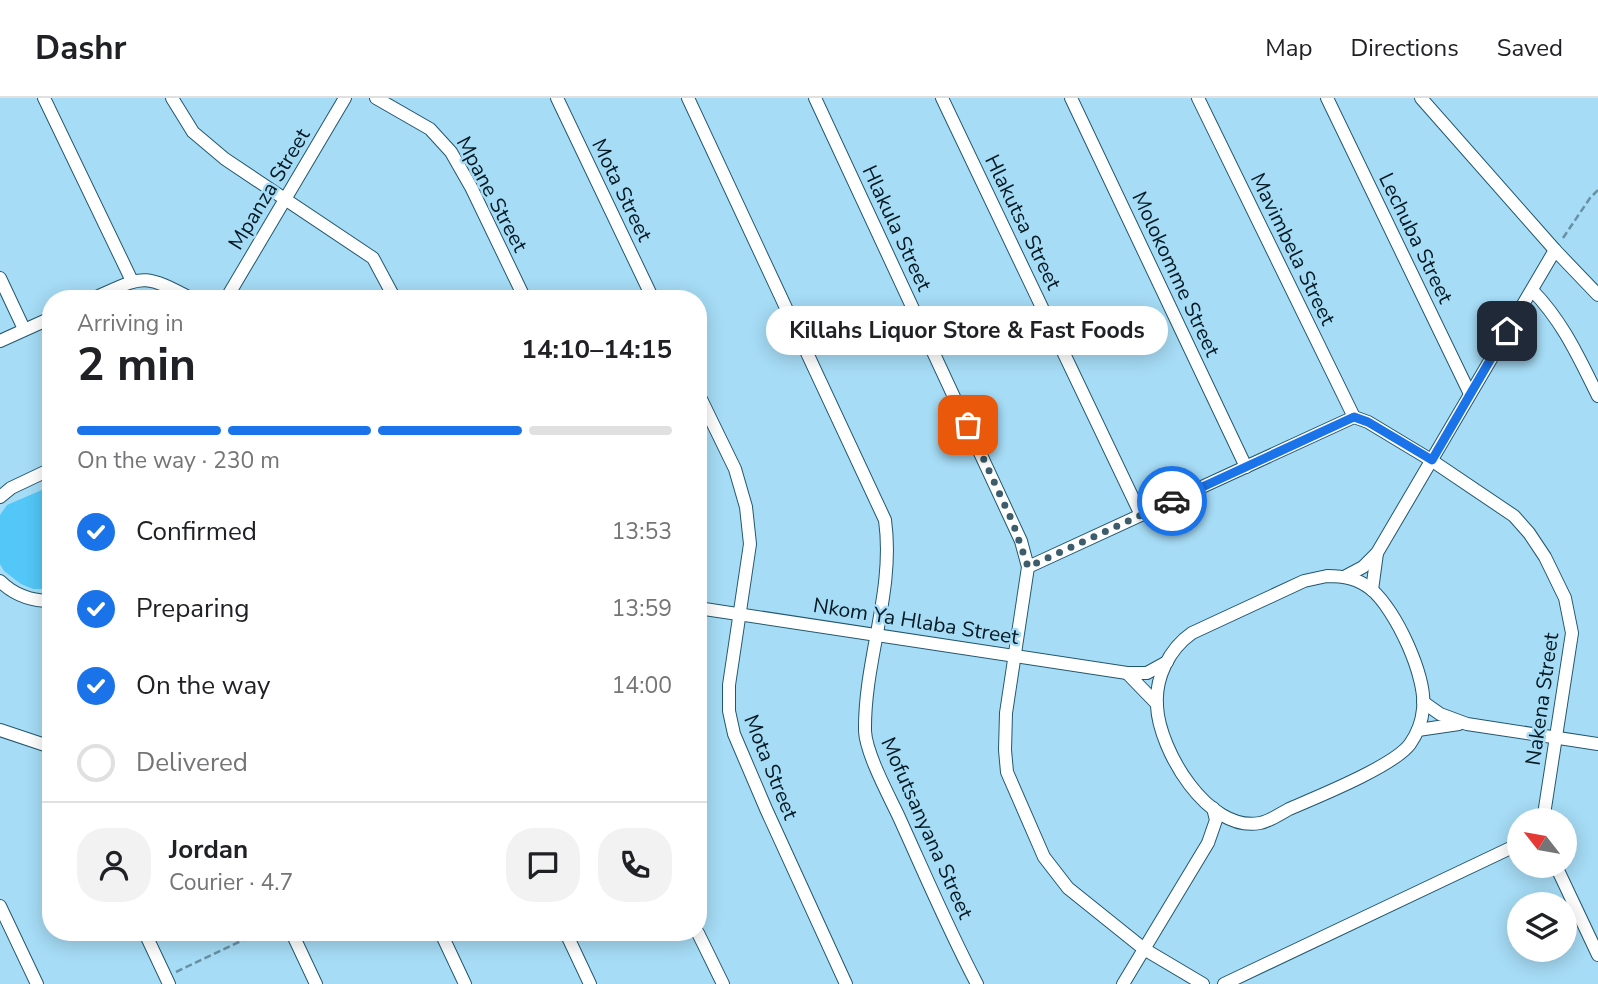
<!DOCTYPE html>
<html lang="en">
<head>
<meta charset="utf-8">
<style>
	:root { --surface:#fff; --page:#f2f2f2; --text:#202124; --muted:#757577; --line:#e0e0e0; --accent:#1a73e8 }
	body { margin:0; font-family:"Nunito Sans",sans-serif; background:var(--page); color:var(--text); height:100vh; display:flex; flex-direction:column; font-size:26px; white-space:nowrap }
	* { box-sizing:border-box; margin:0 }
	p { font-size:23px; color:var(--muted) }
	.icon { flex:none; width:38px; height:38px; fill:none; stroke:currentColor; stroke-width:2; stroke-linecap:round; stroke-linejoin:round }
	.map { position:relative; flex:1; overflow:hidden }
	.side { position:absolute; left:42px; top:192px; width:665px; height:651px; display:flex; flex-direction:column; background:var(--surface); border-radius:28px; box-shadow:0 4px 18px #0003 }
	.side>* { flex:none }
	.needle { width:46px; rotate:301deg }
	.tools { position:absolute; left:1507px; top:710px; display:grid; gap:14px }
	.tools a { display:grid; place-items:center; width:70px; height:70px; border-radius:50%; background:var(--surface); box-shadow:0 4px 18px #0003; font-size:35px }
	.pin { position:absolute; display:grid; place-items:center; width:60px; height:60px; color:#fff; margin:-30px; border-radius:14px; box-shadow:0 4px 10px #0006 }
	.courier { position:absolute; display:grid; place-items:center; width:70px; height:70px; margin:-35px; border:5px solid #1a73e8; border-radius:50%; background:#fff; color:#222; box-shadow:0 2px 9px #0007 }
	.bubble { position:absolute; height:49px; border-radius:24px; background:var(--surface); box-shadow:0 4px 18px #0003; font-size:23px; font-weight:700; line-height:49px; text-align:center }
	.summary em { font-style:normal; font-weight:700 }
	.summary div { display:flex; flex-direction:column-reverse }
	.summary { display:flex; align-items:center; justify-content:space-between; height:119px; padding:0 35px }
	h1 { font-size:46px; font-weight:700; line-height:52px }
	.bar { display:grid; grid-template-columns:repeat(4,1fr); gap:10px 7px; align-content:center; height:84px; padding:0 35px }
	.bar i { height:9px; border-radius:5px; background:var(--line) }
	.bar .active { background:var(--accent) }
	.bar p { grid-column:span 4 }
	.line { display:flex; align-items:center; gap:18px; padding:0 35px; border-top:2px solid var(--line) }
	.line div { flex:1 }
	.round { display:grid; place-items:center; flex:none; width:74px; height:74px; border-radius:28px; background:var(--page) }
	ol { padding:0 35px; list-style:none }
	li { display:flex; align-items:center; gap:21px; height:77px }
	li p { margin-inline-start:auto }
	li .icon { padding:7px; border-radius:50%; background:var(--accent); color:#fff; stroke-width:4 }
	li:last-child { color:var(--muted) }
	li i { width:38px; height:38px; border:4px solid var(--line); border-radius:50% }
	header { display:flex; align-items:center; gap:42px; box-sizing:border-box; height:98px; padding:0 35px; background:var(--surface); border-bottom:2px solid var(--line) }
	header strong { font-size:33px }
	nav { display:flex; gap:38px; margin-inline-start:auto; font-size:24px }
	.map>svg:first-child { display:block }
</style>
</head>
<body>
<header>
<strong>Dashr</strong>
<nav><a>Map</a><a>Directions</a><a>Saved</a></nav>
</header>
<div class="map">
<svg width="1598" height="886" viewBox="0 0 1598 886">
	<rect width="100%" height="100%" fill="#a6dcf6"/>
	<polygon fill="#53c7f7" points="51,388 51,491 33,491 21,486 4,473 0,466 0,417 7,407"/>
	<g fill="none" stroke-linecap="round" stroke-linejoin="round">
		<defs>
			<g id="minor">
				<polyline points="44,0 132,183"/>
				<polyline points="172,0 193,34 225,61 373,160 395,201"/>
				<polyline points="376,0 430,31 451,54 471,89 525,201"/>
				<polyline points="557,0 653,201"/>
				<path d="M 688,0 L 885,422 C 895,493 864,562 865,633 C 866,655 888,696 898,717 C 924,774 948,831 977,886"/>
				<polyline points="815,0 1021,443 1028,469 1006,615 1005,652 1007,674 1044,759 1068,790 1144,851 1203,886"/>
				<polyline points="942,0 1141,417"/>
				<polyline points="1071,0 1246,369"/>
				<polyline points="1198,0 1354,319"/>
				<polyline points="1327,0 1470,296"/>
				<polyline points="1421,0 1555,152 1598,197"/>
				<polyline points="0,180 24,231"/>
				<path d="M 1532,192 C 1563,224 1578,258 1598,298"/>
				<path d="M 92,201 C 144,178 141,174 192,201"/>
				<polyline points="226,201 345,0"/>
				<polyline points="0,243 51,220"/>
				<polyline points="698,295 735,371 746,409 750,446 729,587 729,613 734,636 766,711 846,886"/>
				<polyline points="0,399 11,390 51,371"/>
				<polyline points="1028,469 1354,319 1368,324 1431,362 1514,418 1529,435 1545,459 1565,500 1572,535 1543,723"/>
				<path d="M 1327,478 C 1344,478 1357,480 1371,491 C 1396,512 1427,579 1423,611 C 1422,623 1417,636 1410,646 C 1394,668 1317,699 1289,711 C 1280,716 1270,723 1260,725 C 1208,735 1159,652 1157,608 C 1155,580 1169,551 1192,535 L 1304,483 Z"/>
				<polyline points="1346,478 1363,469 1377,455 1555,152"/>
				<path d="M 0,483 C 14,497 31,503 51,503"/>
				<polyline points="1372,492 1377,455"/>
				<polyline points="698,510 1127,575 1147,575 1167,564"/>
				<polyline points="1127,575 1157,606"/>
				<polyline points="1423,604 1440,616 1467,626 1598,646"/>
				<polyline points="0,632 51,649"/>
				<polyline points="1418,632 1459,626"/>
				<polyline points="1556,768 1598,857"/>
				<polyline points="0,808 37,886"/>
				<polyline points="145,835 169,886"/>
				<polyline points="292,835 316,886"/>
				<polyline points="441,835 465,886"/>
				<polyline points="566,835 590,886"/>
				<polyline points="698,835 723,886"/>
				<polyline points="1123,886 1208,745 1216,722 1213,710"/>
				<polyline points="1224,886 1519,746"/>
			</g>
		</defs>
		<use href="#minor" stroke="#22576d" stroke-width="14"/>
		<g stroke="#6891a5" stroke-width="2.5" stroke-dasharray="7 3.5" stroke-linecap="butt">
			<polyline points="1563,140 1590,100 1598,92"/>
			<polyline points="176,874 258,835"/>
		</g>
		<use href="#minor" stroke="#fff" stroke-width="12"/>
	</g>
	<g fill="none" stroke-linecap="round" stroke-linejoin="round">
		<polyline stroke="#3d5d6c" stroke-width="7" stroke-dasharray="0 12.6" points="968,327 1013,425 1028,469 1172,403"/>
		<polyline stroke="#1a73e8" stroke-width="9" points="1172,403 1354,319 1368,324 1432,362 1507,233"/>
	</g>
	<g text-anchor="middle" stroke-width="5" stroke-linejoin="round" paint-order="stroke">
		<g font-size="21" fill="#041922" stroke="#a6dcf6">
			<text transform="translate(269 91) rotate(-59)" y="7">Mpanza Street</text>
			<text transform="translate(622 92) rotate(64)" y="7">Mota Street</text>
			<text transform="translate(492 96) rotate(62)" y="7">Mpane Street</text>
			<text transform="translate(1023 124) rotate(64)" y="7">Hlakutsa Street</text>
			<text transform="translate(897 130) rotate(65)" y="7">Hlakula Street</text>
			<text transform="translate(1416 140) rotate(64)" y="7">Lechuba Street</text>
			<text transform="translate(1293 151) rotate(64)" y="7">Mavimbela Street</text>
			<text transform="translate(1176 176) rotate(65)" y="7">Molokomme Street</text>
			<text transform="translate(916 523) rotate(9)" y="7">Nkom Ya Hlaba Street</text>
			<text transform="translate(1542 601) rotate(-82)" y="7">Nakena Street</text>
			<text transform="translate(771 669) rotate(68)" y="7">Mota Street</text>
			<text transform="translate(927 730) rotate(66)" y="7">Mofutsanyana Street</text>
		</g>
	</g>
</svg>
<div class="tools">
<a><svg class="needle" viewBox="-14 -14 28 28"><path d="M0-13l5 13h-10z" fill="#e53935"/><path d="M0 13l5-13h-10z" fill="#757577"/></svg></a>
<a><svg class="icon" aria-label="layers" viewBox="0 0 24 24"><path d="M12 4l9 5-9 5-9-5zM3 14l9 5 9-5"/></svg></a>
</div>
<div class="pin" style="left:968px;top:327px;background:#ea580c"><svg class="icon" aria-label="bag" viewBox="0 0 24 24"><path d="M5 8h14l-1 12H6zM9 8a3 3 0 0 1 6 0"/></svg></div>
<div class="pin" style="left:1507px;top:233px;background:#1f2937"><svg class="icon" aria-label="home" viewBox="0 0 24 24"><path d="M3 11l9-7 9 7M6 9v11h12V9"/></svg></div>
<div class="courier" style="left:1172px;top:403px"><svg class="icon" aria-label="car" viewBox="0 0 24 24"><path d="M5 17H2v-5l4-1 3-4h7l3 4 3 1v5h-3M9 17h6M6 11h13"/><circle cx="7" cy="17" r="2"/><circle cx="17" cy="17" r="2"/></svg></div>
<div class="bubble" style="left:766px;top:208px;width:402px">Killahs Liquor Store &amp; Fast Foods</div>
<section class="side">
<div class="summary"><div><h1>2 min</h1><p>Arriving in</p></div><em>14:10–14:15</em></div>
<div class="bar"><i class="active"></i><i class="active"></i><i class="active"></i><i></i><p>On the way · 230 m</p></div>
<ol>
<li><svg class="icon" aria-label="check" viewBox="0 0 24 24"><path d="M5 12l5 5 9-10"/></svg>Confirmed<p>13:53</p></li>
<li><svg class="icon" aria-label="check" viewBox="0 0 24 24"><path d="M5 12l5 5 9-10"/></svg>Preparing<p>13:59</p></li>
<li><svg class="icon" aria-label="check" viewBox="0 0 24 24"><path d="M5 12l5 5 9-10"/></svg>On the way<p>14:00</p></li>
<li><i></i>Delivered</li>
</ol>
<div class="line" style="height:126px"><a class="round"><svg class="icon" aria-label="person" viewBox="0 0 24 24"><circle cx="12" cy="8" r="4"/><path d="M4 21q1-7 8-7t8 7"/></svg></a><div><b>Jordan</b><p>Courier · 4.7</p></div><a class="round"><svg class="icon" aria-label="chat" viewBox="0 0 24 24"><path d="M4 5h16v11H9l-5 4z"/></svg></a><a class="round"><svg class="icon" aria-label="phone" viewBox="0 0 24 24"><path d="M5 4h4l2 5-3 2q2 4 5 5l2-3 5 2v4C11 20 4 13 5 4z"/></svg></a></div>
</section>
</div>
</body>
</html>
